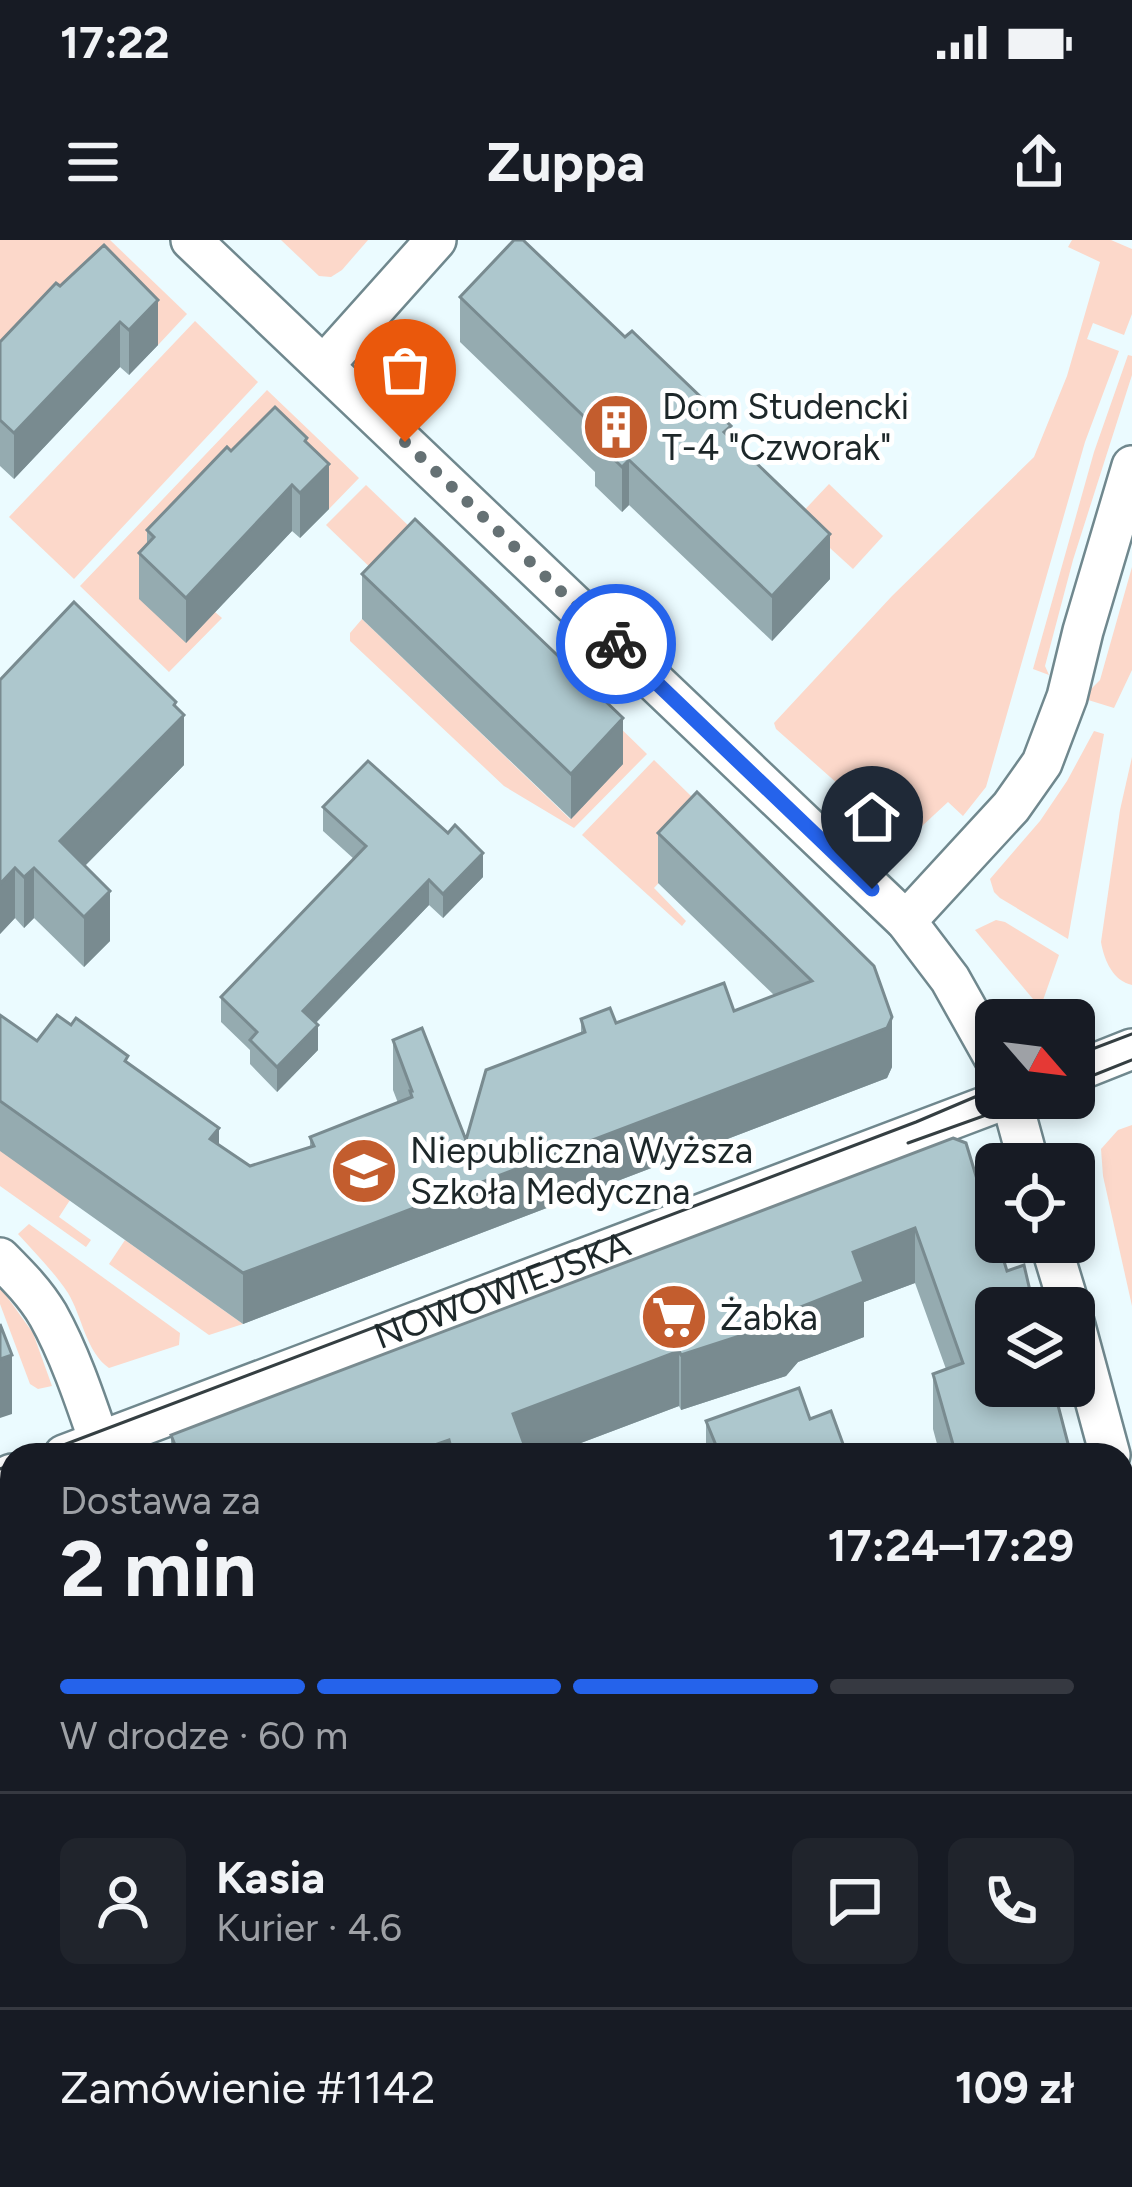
<!DOCTYPE html>
<html lang="pl">
<head>
<meta charset="utf-8">
<style>
	:root { --surface:#171b24; --page:#20242c; --text:#f1f3f6; --muted:#9ea1a6; --line:#363941; --accent:#2563eb }
	body { margin:0; font-family:Figtree,sans-serif; background:var(--page); color:var(--text); height:100vh; display:flex; flex-direction:column; font-size:45px; white-space:nowrap }
	* { box-sizing:border-box; margin:0 }
	p { font-size:39px; color:var(--muted) }
	.icon { flex:none; width:66px; height:66px; fill:none; stroke:currentColor; stroke-width:2; stroke-linecap:round; stroke-linejoin:round }
	.map { position:relative; flex:1; overflow:hidden }
	.drawer { position:absolute; left:0px; top:1203px; width:1134px; height:744px; display:flex; flex-direction:column; background:var(--surface); border-radius:36px 36px 0 0; box-shadow:0 6px 18px #0003 }
	.drawer>* { flex:none }
	.needle { width:78px; rotate:118deg }
	.fabs { position:absolute; left:975px; top:759px; display:grid; gap:24px }
	.fabs a { display:grid; place-items:center; width:120px; height:120px; border-radius:18px; background:var(--surface); box-shadow:0 6px 18px #0003; font-size:60px }
	.pin { position:absolute; display:grid; place-items:center; width:102px; height:102px; color:#fff; margin:-123px -51px; border-radius:50% 50% 50% 0; rotate:-45deg; box-shadow:0 0 12px #0007 }
	.pin .icon { rotate:45deg }
	.courier { position:absolute; display:grid; place-items:center; width:120px; height:120px; margin:-60px; border:9px solid #2563eb; border-radius:50%; background:#fff; color:#222; box-shadow:0 3px 15px #0007 }
	.summary em { font-style:normal; font-weight:700 }
	.summary div { display:flex; flex-direction:column-reverse }
	.summary { display:flex; align-items:center; justify-content:space-between; height:204px; padding:0 60px }
	h1 { font-size:78px; font-weight:700; line-height:90px }
	.bar { display:grid; grid-template-columns:repeat(4,1fr); gap:18px 12px; align-content:center; height:144px; padding:0 60px }
	.bar i { height:15px; border-radius:9px; background:var(--line) }
	.bar .active { background:var(--accent) }
	.bar p { grid-column:span 4 }
	.line { display:flex; align-items:center; gap:30px; padding:0 60px; border-top:3px solid var(--line) }
	.line div { flex:1 }
	.round { display:grid; place-items:center; flex:none; width:126px; height:126px; border-radius:18px; background:var(--page) }
	.status { display:flex; justify-content:space-between; align-items:center; height:84px; padding:0 60px; background:var(--surface); direction:ltr }
	.status svg { height:33px; fill:currentColor }
	header { display:flex; justify-content:space-between; align-items:center; height:156px; padding:0 60px; background:var(--surface); font-size:54px; font-weight:700 }
	.map>svg:first-child { display:block }
</style>
</head>
<body>
<div class="status"><b>17:22</b><svg viewBox="0 0 49 12"><path d="M0 12V9h3v3zM5 12V6h3v6zM10 12V3h3v9zM15 12V0h3v12zM26 1h20v11H26zM47 4h2v5h-2z"/></svg></div>
<header><svg class="icon" aria-label="menu" viewBox="0 0 24 24"><path d="M4 6h16M4 12h16M4 18h16"/></svg>Zuppa<svg class="icon" aria-label="share" viewBox="0 0 24 24"><path d="M12 15V3M7 8l5-5 5 5M5 13v7h14v-7"/></svg></header>
<div class="map">
<svg width="1132" height="1947" viewBox="0 0 1132 1947">
	<rect width="100%" height="100%" fill="#ebfbff"/>
	<g fill="#fcd8ca">
		<polygon points="0,0 110,0 187,74 158,105 0,147"/>
		<polygon points="281,0 368,0 342,30 331,37 319,36"/>
		<polygon points="1072,0 1111,0 1132,9 1132,74 1124,95 1093,83 1087,99 1119,111 1085,202 986,547 963,576 948,562 921,587 896,599 885,588 894,578 882,566 872,576 858,562 875,542 864,533 847,552 776,489 774,483 892,356 1034,217 1067,136 1100,22 1068,7"/>
		<polygon points="195,81 258,142 74,339 9,277"/>
		<polygon points="1128,115 1132,116 1132,135 1073,320 1045,426 1049,435 1033,429 1094,212"/>
		<polygon points="267,150 359,238 329,269 305,246 185,403 215,372 222,378 169,432 80,346"/>
		<polygon points="829,244 883,296 853,329 797,278"/>
		<polygon points="366,245 413,290 378,335 326,285"/>
		<polygon points="1132,327 1132,430 1114,468 1085,459 1086,454 1100,440"/>
		<polygon points="362,379 570,579 610,478 647,514 574,588 504,546 350,401 350,393"/>
		<polygon points="1094,491 1104,494 1068,699 1000,658 994,652 990,639 1040,581 1067,541"/>
		<path d="M 1132,517 L 1132,745 C 1113,741 1104,720 1101,702 L 1120,570 Z"/>
		<polygon points="654,520 760,623 696,603 654,648 686,681 682,686 582,595"/>
		<polygon points="996,680 1005,682 1059,715 1042,763 1038,765 975,690"/>
		<polygon points="1132,885 1132,1066 1103,936 1101,909 1118,890"/>
		<polygon points="0,910 70,960 59,977 91,1000 86,1007 0,946"/>
		<path d="M 29,984 L 180,1093 L 179,1105 L 109,1128 C 86,1112 82,1076 68,1053 C 54,1032 35,1013 18,994 Z"/>
		<polygon points="125,1000 243,1084 209,1095 109,1024"/>
		<polygon points="0,1047 33,1093 52,1146 38,1149 30,1144 0,1064"/>
		<polygon points="648,1935 924,1935 889,1947 614,1947"/>
	</g>
	<g fill="none" stroke-linecap="round" stroke-linejoin="round">
		<defs>
			<g id="minor">
				<polyline points="191,0 906,681 950,739 996,821"/>
				<polyline points="324,125 436,0"/>
				<polyline points="906,681 1011,567 1042,523 1067,457 1083,391 1132,226"/>
				<polyline points="1074,832 1132,809"/>
				<polyline points="1011,858 1029,924"/>
				<polyline points="1050,1002 1070,1068"/>
				<path d="M 0,1018 C 18,1036 35,1053 48,1075 C 72,1118 88,1169 104,1215"/>
				<polyline points="1074,1082 1110,1215"/>
				<path id="s1" d="M 64,1215 L 1008,858"/>
				<polyline points="0,1239 12,1234"/>
				<polyline points="1122,1260 1132,1297"/>
				<polyline points="1122,1557 1132,1557"/>
				<polyline points="0,1932 12,1930"/>
				<polyline points="232,1935 237,1947"/>
			</g>
		</defs>
		<use href="#minor" stroke="#70888e" stroke-width="44"/>
		<use href="#minor" stroke="#fff" stroke-width="39"/>
		<g stroke="#353f42" stroke-width="3">
			<polyline points="1074,816 1132,794"/>
			<polyline points="1074,843 1132,820"/>
			<polyline points="908,903 1034,858"/>
			<polyline points="37,1215 916,882 996,848"/>
			<polyline points="0,1229 12,1224"/>
		</g>
	</g>
	<g fill="#95abb0">
		<polygon points="56,43 158,105 129,135 120,127 14,239 0,226 0,102"/>
		<polygon points="460,57 731,199 830,339 772,401 629,265 622,272 595,246 595,232 460,102"/>
		<polygon points="307,203 329,269 300,298 292,291 186,403 139,359 139,313 147,304 147,290 231,211"/>
		<polygon points="362,334 623,524 571,579 362,379"/>
		<polygon points="0,440 176,467 184,525 85,626 110,701 84,727 34,678 24,688 15,678 0,694"/>
		<polygon points="697,552 892,827 887,838 243,1084 0,911 0,775 37,801 71,785 128,823 219,905 250,926 310,907 310,897 398,863 393,850 393,800 466,900 581,793 581,779 616,783 734,771 775,756 658,643 658,593"/>
		<polygon points="323,567 483,637 443,678 429,665 316,783 318,810 277,852 250,824 250,810 221,782 221,757 354,619 323,591"/>
		<polygon points="953,898 996,1068 1071,1215 940,1215 933,1189 933,1134 946,1129 915,1043 864,1062 864,1097 798,1122 786,1136 681,1170 679,1166 549,1215 171,1215 171,1195"/>
		<polygon points="810,1179 847,1215 706,1215 706,1181"/>
		<polygon points="1122,1624 1132,1625 1132,1747 1122,1746"/>
		<polygon points="12,1713 12,1877 0,1879 0,1716"/>
	</g>
	<g fill="#798b90">
		<polygon points="158,60 158,105 129,135 129,90"/>
		<polygon points="120,82 120,127 14,239 14,193"/>
		<polygon points="629,220 629,265 622,272 622,227"/>
		<polygon points="329,224 329,269 300,298 300,253"/>
		<polygon points="292,245 292,291 186,403 186,358"/>
		<polygon points="830,294 830,339 772,401 772,356"/>
		<polygon points="176,462 176,482 184,475 184,525 60,651 60,601"/>
		<polygon points="623,478 623,524 571,579 571,534"/>
		<polygon points="483,613 483,637 443,678 443,654"/>
		<polygon points="15,628 15,678 0,694 0,644"/>
		<polygon points="34,628 34,678 24,688 24,637"/>
		<polygon points="429,640 429,665 303,796 303,771"/>
		<polygon points="110,651 110,701 84,727 84,677"/>
		<polygon points="892,777 892,827 887,838 243,1084 243,1033"/>
		<polygon points="318,785 318,810 277,852 277,827"/>
		<polygon points="219,888 219,938 210,899"/>
		<polygon points="915,988 915,1043 864,1062 864,1097 798,1122 786,1136 681,1170 681,1115 853,1012"/>
		<polygon points="679,1111 679,1166 549,1215 513,1215 513,1174"/>
		<polygon points="12,1115 12,1174 0,1178 0,1119"/>
		<polygon points="449,1200 449,1215 406,1215"/>
		<polygon points="362,1205 362,1215 333,1215"/>
		<polygon points="12,1333 12,1384 0,1389 0,1338"/>
		<polygon points="1132,1436 1132,1490 1122,1492 1122,1438"/>
		<polygon points="12,1616 12,1667 0,1670 0,1620"/>
	</g>
	<g fill="#adc7cd" stroke="#798b90" stroke-width="3">
		<polygon points="514,0 523,0 625,97 632,91 731,186 724,192 830,294 772,356 629,220 622,227 595,201 602,194 460,57"/>
		<polygon points="104,5 158,60 129,90 120,82 14,193 0,180 0,102 56,43 60,46"/>
		<polygon points="275,167 307,198 305,201 329,224 300,253 292,245 186,358 139,313 154,297 147,290 227,207 231,211"/>
		<polygon points="415,279 623,478 571,534 362,334"/>
		<polygon points="74,362 176,462 174,465 184,475 60,601 110,651 84,677 34,628 24,637 15,628 0,644 0,440"/>
		<polygon points="368,521 448,593 455,585 483,613 443,654 429,640 303,771 318,785 277,827 250,800 257,792 221,757 366,606 323,567"/>
		<polygon points="697,552 874,726 892,777 887,788 243,1033 0,861 0,775 37,801 57,775 71,785 76,778 128,816 125,821 219,888 210,899 250,926 314,906 310,897 412,857 410,851 412,851 393,800 422,788 466,900 486,830 585,792 581,779 610,768 616,783 724,743 734,771 812,741 658,593"/>
		<polygon points="953,898 966,903 996,1002 998,1002 1007,1031 1024,1025 1034,1068 996,1068 996,1146 1053,1146 1071,1215 956,1215 933,1134 963,1123 915,988 853,1012 864,1042 798,1068 786,1081 681,1115 679,1111 513,1174 528,1215 453,1215 449,1200 406,1215 366,1215 362,1205 333,1215 179,1215 171,1195"/>
		<polygon points="0,1084 12,1115 0,1119"/>
		<polygon points="799,1148 810,1179 831,1171 847,1215 720,1215 706,1181"/>
		<polygon points="12,1258 12,1333 0,1338 0,1263"/>
		<polygon points="1122,1369 1132,1397 1132,1436 1122,1438"/>
		<polygon points="12,1562 12,1616 0,1620 0,1565"/>
		<polygon points="1122,1624 1132,1625 1132,1706 1122,1705"/>
		<polygon points="12,1713 12,1826 0,1828 0,1716"/>
		<polygon points="334,1935 417,1935 434,1947 334,1947"/>
		<polygon points="780,1935 1099,1935 1103,1947 745,1947"/>
	</g>
	<g fill="none" stroke-linecap="round" stroke-linejoin="round">
		<polyline stroke="#657174" stroke-width="12" stroke-dasharray="0 21.6" points="405,202 616,404"/>
		<polyline stroke="#2563eb" stroke-width="15" points="616,404 872,649"/>
	</g>
	<defs>
		<symbol id="building-disc" viewBox="-11 -11 22 22"><circle r="9.5" fill="#c35d2e" stroke="#fff"/><path d="M-4-6H4V6H1V3H-1V6H-4ZM-2.5-4.3h1.7v1.8h-1.7ZM.8-4.3h1.7v1.8H.8ZM-2.5-1h1.7V.8h-1.7ZM.8-1h1.7V.8H.8Z" fill="#fff"/></symbol>
		<symbol id="university-disc" viewBox="-11 -11 22 22"><circle r="9.5" fill="#c35d2e" stroke="#fff"/><path d="M0-5L7-2L0 1L-7-2ZM-4 1L0 2.5L4 1V4Q0 6-4 4Z" fill="#fff"/></symbol>
		<symbol id="supermarket-disc" viewBox="-11 -11 22 22"><circle r="9.5" fill="#c35d2e" stroke="#fff"/><path d="M-6-5.5h2.5l.6 2H6L4.5 2H-2.5L-4.4-4H-6ZM-1.5 3.2a1.3 1.3 0 1 0 .1 0ZM3 3.2a1.3 1.3 0 1 0 .1 0Z" fill="#fff"/></symbol>
	</defs>
	<g fill-rule="evenodd">
		<use href="#building-disc" x="578" y="149" width="76" height="76"/>
		<use href="#university-disc" x="326" y="893" width="76" height="76"/>
		<use href="#supermarket-disc" x="636" y="1039" width="76" height="76"/>
	</g>
	<g text-anchor="middle" stroke-width="10" stroke-linejoin="round" paint-order="stroke">
		<g font-size="36" fill="#1d2729" stroke="#fff" text-anchor="start">
			<text x="662" y="179">Dom Studencki<tspan x="662" dy="41">T-4 "Czworak"</tspan></text>
			<text x="410" y="923">Niepubliczna Wyższa<tspan x="410" dy="41">Szkoła Medyczna</tspan></text>
			<text x="720" y="1090">Żabka</text>
		</g>
		<g font-size="36" fill="#1d2729" stroke="#fff">
			<text dy="13" stroke="none"><textPath href="#s1" startOffset="468">NOWOWIEJSKA</textPath></text>
		</g>
	</g>
</svg>
<div class="fabs">
<a><svg class="needle" viewBox="-14 -14 28 28"><path d="M0-13l5 13h-10z" fill="#e53935"/><path d="M0 13l5-13h-10z" fill="#9ea1a6"/></svg></a>
<a><svg class="icon" aria-label="locate" viewBox="0 0 24 24"><circle cx="12" cy="12" r="6"/><path d="M12 2v4M12 18v4M2 12h4M18 12h4"/></svg></a>
<a><svg class="icon" aria-label="layers" viewBox="0 0 24 24"><path d="M12 4l9 5-9 5-9-5zM3 14l9 5 9-5"/></svg></a>
</div>
<div class="pin" style="left:405px;top:202px;background:#ea580c"><svg class="icon" aria-label="bag" viewBox="0 0 24 24"><path d="M5 8h14l-1 12H6zM9 8a3 3 0 0 1 6 0"/></svg></div>
<div class="pin" style="left:872px;top:649px;background:#1f2937"><svg class="icon" aria-label="home" viewBox="0 0 24 24"><path d="M3 11l9-7 9 7M6 9v11h12V9"/></svg></div>
<div class="courier" style="left:616px;top:404px"><svg class="icon" aria-label="bike" viewBox="0 0 24 24"><circle cx="6" cy="16" r="4"/><circle cx="18" cy="16" r="4"/><path d="M6 16l4-8h5l3 8M10 8l3 8H6M13 5h3"/></svg></div>
<section class="drawer">
<div class="summary"><div><h1>2 min</h1><p>Dostawa za</p></div><em>17:24–17:29</em></div>
<div class="bar"><i class="active"></i><i class="active"></i><i class="active"></i><i></i><p>W drodze · 60 m</p></div>
<div class="line" style="height:216px"><a class="round"><svg class="icon" aria-label="person" viewBox="0 0 24 24"><circle cx="12" cy="8" r="4"/><path d="M4 21q1-7 8-7t8 7"/></svg></a><div><b>Kasia</b><p>Kurier · 4.6</p></div><a class="round"><svg class="icon" aria-label="chat" viewBox="0 0 24 24"><path d="M4 5h16v11H9l-5 4z"/></svg></a><a class="round"><svg class="icon" aria-label="phone" viewBox="0 0 24 24"><path d="M5 4h4l2 5-3 2q2 4 5 5l2-3 5 2v4C11 20 4 13 5 4z"/></svg></a></div>
<div class="line" style="height:156px"><div>Zamówienie #1142</div><b>109 zł</b></div>
</section>
</div>
</body>
</html>
